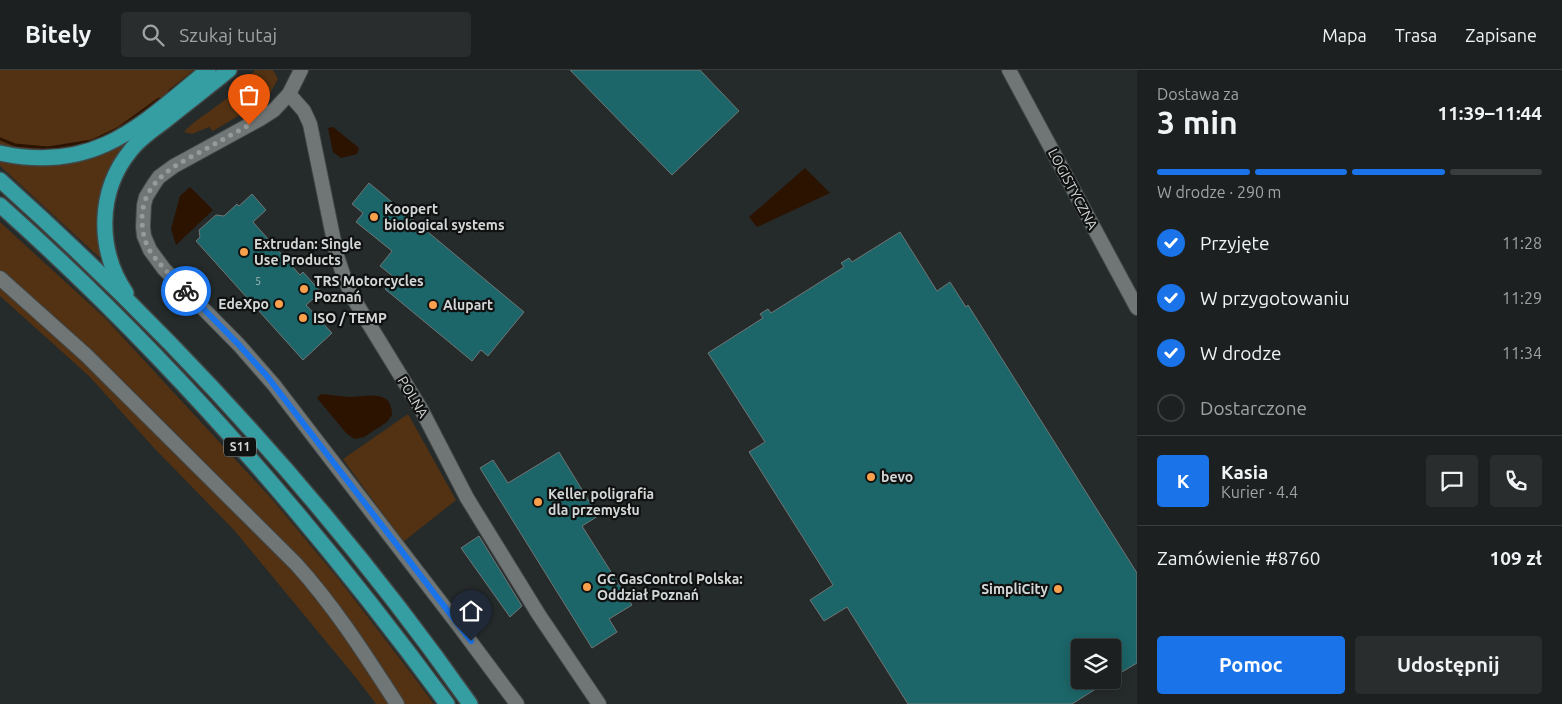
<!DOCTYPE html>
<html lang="pl">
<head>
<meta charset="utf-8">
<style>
	:root { --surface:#1c2020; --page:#292d2d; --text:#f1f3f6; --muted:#a0a3a5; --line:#3a3e3e; --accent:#1a73e8 }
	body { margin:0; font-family:Ubuntu,sans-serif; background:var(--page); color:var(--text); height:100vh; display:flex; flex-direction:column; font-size:19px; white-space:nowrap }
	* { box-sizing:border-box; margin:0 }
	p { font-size:16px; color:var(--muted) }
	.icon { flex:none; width:28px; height:28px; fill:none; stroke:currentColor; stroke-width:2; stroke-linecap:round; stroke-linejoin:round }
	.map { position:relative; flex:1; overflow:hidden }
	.side { display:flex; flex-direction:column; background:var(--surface); width:425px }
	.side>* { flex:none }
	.buttons { position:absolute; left:1071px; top:569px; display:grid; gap:10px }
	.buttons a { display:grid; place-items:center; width:50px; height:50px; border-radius:5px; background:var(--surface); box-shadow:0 2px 12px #0003,0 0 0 1px var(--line); font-size:25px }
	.pin { position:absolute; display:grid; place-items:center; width:42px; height:42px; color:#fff; margin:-51px -21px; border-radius:50% 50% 50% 0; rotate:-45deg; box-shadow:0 0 5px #0007 }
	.pin .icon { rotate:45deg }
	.courier { position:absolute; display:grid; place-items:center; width:50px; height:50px; margin:-25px; border:4px solid #1a73e8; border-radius:50%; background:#fff; color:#222; box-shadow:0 1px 6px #0007 }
	.summary em { font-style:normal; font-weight:700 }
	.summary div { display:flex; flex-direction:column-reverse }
	.summary { display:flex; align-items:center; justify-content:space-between; height:85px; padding:0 20px }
	h1 { font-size:32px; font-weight:700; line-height:38px }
	.bar { display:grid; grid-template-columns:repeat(4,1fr); gap:8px 5px; align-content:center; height:60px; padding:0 20px }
	.bar i { height:6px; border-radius:4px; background:var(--line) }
	.bar .current { background:var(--accent) }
	.bar p { grid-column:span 4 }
	.line { display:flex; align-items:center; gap:12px; padding:0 20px; border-top:1px solid var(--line) }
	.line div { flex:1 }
	.round { display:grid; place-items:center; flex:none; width:52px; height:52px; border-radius:5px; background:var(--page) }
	ol { padding:0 20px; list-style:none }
	li { display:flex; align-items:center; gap:15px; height:55px }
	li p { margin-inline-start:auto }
	li .icon { padding:5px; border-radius:50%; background:var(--accent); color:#fff; stroke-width:4 }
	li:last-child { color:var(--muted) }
	li i { width:28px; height:28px; border:2px solid var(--line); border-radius:50% }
	.cta { display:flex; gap:10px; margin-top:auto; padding:10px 20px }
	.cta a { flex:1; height:58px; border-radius:5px; background:var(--accent); color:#fff; font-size:20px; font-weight:700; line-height:58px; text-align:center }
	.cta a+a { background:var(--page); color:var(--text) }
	header { display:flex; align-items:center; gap:30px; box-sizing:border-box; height:70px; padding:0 25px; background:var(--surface); border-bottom:1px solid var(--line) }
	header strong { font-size:24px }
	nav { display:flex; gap:28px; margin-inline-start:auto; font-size:18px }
	.search { width:350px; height:45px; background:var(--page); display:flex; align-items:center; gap:12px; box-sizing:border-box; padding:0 18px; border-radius:5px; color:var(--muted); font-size:19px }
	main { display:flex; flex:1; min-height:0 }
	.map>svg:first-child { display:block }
</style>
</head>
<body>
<header>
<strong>Bitely</strong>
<div class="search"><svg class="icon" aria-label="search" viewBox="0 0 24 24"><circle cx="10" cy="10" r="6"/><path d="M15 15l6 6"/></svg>Szukaj tutaj</div>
<nav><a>Mapa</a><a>Trasa</a><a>Zapisane</a></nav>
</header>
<main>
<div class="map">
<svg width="1137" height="634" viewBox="0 0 1137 634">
	<rect width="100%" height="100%" fill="#252a2a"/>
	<g fill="#523213">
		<polygon points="0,0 202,0 115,64 80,78 38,82 17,79 0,75"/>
		<path d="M 255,0 L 273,0 L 278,9 L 267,29 L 213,61 L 209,57 L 192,64 L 184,62 C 193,51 207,44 218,35 C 232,25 245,14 255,0 Z"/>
		<polygon points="133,68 122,81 105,190 98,186 0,96 0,88 7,90"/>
		<polygon points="0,152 106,249 272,429 341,512 417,611 434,634 404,634 359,566 51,246 0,200"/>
		<polygon points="0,214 80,285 288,492 314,523 391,634 376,634 357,609 234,460 155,379 89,306 0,226"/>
		<polygon points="408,344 456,430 403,472 343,389"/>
	</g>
	<g fill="#2c1300">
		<polygon points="333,57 359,78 357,84 341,88 333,82 328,58"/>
		<polygon points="805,98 830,123 757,157 749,147"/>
		<polygon points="190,117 213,140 176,175 171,159 180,126"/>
		<path d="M 321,324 C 331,325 340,326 349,327 C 366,327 392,318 392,345 L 387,352 L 364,367 L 355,369 L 347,364 L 317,328 Z"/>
	</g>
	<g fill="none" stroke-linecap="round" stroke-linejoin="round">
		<g stroke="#2c1300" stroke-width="3">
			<polyline points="170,21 196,0"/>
			<polyline points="0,69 15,75 48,78 92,71 119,58 159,29"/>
		</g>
	</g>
	<g fill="#1c6568" stroke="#707676">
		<polygon points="570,0 700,0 739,41 672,105"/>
		<polygon points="369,113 524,242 488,286 481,280 472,291 385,219 395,208 380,196 392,181 356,152 363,143 352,134"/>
		<polygon points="252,124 266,140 253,152 300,205 303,202 321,222 306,235 332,263 303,290 196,171 200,167 199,160 216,145 224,146 237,134 239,136"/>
		<polygon points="900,162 937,221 950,212 966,237 968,235 1137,503 1137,593 1112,608 1112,578 1080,578 1080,610 1110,610 1072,634 908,634 847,537 824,551 810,530 833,515 749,382 765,372 708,283 763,248 760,244 768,239 771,243 844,197 841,193 849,188 852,192"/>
		<polygon points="559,382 598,446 582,456 632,535 609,549 617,562 592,578 480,398 493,390 508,413"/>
		<polygon points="479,466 522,536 510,547 461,478"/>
	</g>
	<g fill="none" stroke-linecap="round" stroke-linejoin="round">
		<defs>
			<g id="minor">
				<polyline points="301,0 289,24 274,40 260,49 174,96 159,107 154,114 146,127 144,135 143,157 144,166 150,180 164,199 239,275 274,315 459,556 517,634"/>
				<polyline points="1009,0 1137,238"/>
				<polyline points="289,24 304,41 310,54 337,186 345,210 353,228 421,339 467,428 539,545 599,634"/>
				<path d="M 0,208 L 86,285 L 296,494 C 335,537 366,586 397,634"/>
			</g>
			<g id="highway">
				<path d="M 0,83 C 95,104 141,55 208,0"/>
				<path d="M 0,110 C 175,267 335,442 470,634"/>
				<path d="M 0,135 C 167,284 315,454 447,634"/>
				<path d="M 126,223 C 97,180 97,121 131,80 C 140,68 154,59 166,50 C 187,33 208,17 229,0"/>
			</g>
		</defs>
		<use href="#minor" stroke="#414646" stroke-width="16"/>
		<use href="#highway" stroke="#414646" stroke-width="18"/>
		<use href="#minor" stroke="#707676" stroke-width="14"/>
		<use href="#highway" stroke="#359ea2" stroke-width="15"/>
	</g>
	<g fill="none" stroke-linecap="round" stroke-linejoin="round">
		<path stroke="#979a9a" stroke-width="5" stroke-dasharray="0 9" d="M 186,221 C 174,208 160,196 150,181 C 144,171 142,160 142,148 C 143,112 173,96 202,81 C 218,72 233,64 249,55"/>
		<polyline stroke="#1a73e8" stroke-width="6" points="186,221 239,275 266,305 471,571"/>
	</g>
	<g fill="#f8a04c" stroke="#101212" stroke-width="2">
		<circle cx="374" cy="147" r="5"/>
		<circle cx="244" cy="182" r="5"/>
		<circle cx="304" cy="219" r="5"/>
		<circle cx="279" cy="234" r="5"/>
		<circle cx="433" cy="235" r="5"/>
		<circle cx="303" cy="248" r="5"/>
		<circle cx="871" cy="407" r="5"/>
		<circle cx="538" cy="432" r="5"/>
		<circle cx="587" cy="517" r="5"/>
		<circle cx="1058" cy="519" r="5"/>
	</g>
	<g text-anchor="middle" stroke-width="4.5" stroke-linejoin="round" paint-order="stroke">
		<g font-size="11" fill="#a6babb">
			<text x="258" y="215">5</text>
		</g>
		<rect fill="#101212" stroke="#999c9c" stroke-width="1" x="224" y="367.5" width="32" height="19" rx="4"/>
		<g font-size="12" font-weight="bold" fill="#d4d7d7">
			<text x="240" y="381">S11</text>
		</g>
		<g font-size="14" fill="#d4d7d7" stroke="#101212">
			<text transform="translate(1073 119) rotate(62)" y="5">LOGISTYCZNA</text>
			<text transform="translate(413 327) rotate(59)" y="5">POLNA</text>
		</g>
		<g font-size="14" font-weight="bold" fill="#d4d7d7" stroke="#101212" text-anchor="start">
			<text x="384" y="144">Koopert<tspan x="384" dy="16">biological systems</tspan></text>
			<text x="254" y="179">Extrudan: Single<tspan x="254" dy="16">Use Products</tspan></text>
			<text x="314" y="216">TRS Motorcycles<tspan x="314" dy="16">Poznań</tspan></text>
			<text x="269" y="239" text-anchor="end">EdeXpo</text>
			<text x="443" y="240">Alupart</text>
			<text x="313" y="253">ISO / TEMP</text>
			<text x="881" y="412">bevo</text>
			<text x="548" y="429">Keller poligrafia<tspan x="548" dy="16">dla przemysłu</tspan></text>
			<text x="597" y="514">GC GasControl Polska:<tspan x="597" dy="16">Oddział Poznań</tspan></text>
			<text x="1048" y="524" text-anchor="end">SimpliCity</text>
		</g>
	</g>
</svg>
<div class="buttons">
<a><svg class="icon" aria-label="layers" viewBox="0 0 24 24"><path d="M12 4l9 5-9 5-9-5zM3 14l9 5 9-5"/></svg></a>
</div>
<div class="pin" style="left:249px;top:55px;background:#ea580c"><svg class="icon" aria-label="bag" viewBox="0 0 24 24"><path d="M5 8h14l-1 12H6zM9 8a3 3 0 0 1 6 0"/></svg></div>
<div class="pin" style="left:471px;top:571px;background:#1f2937"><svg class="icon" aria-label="home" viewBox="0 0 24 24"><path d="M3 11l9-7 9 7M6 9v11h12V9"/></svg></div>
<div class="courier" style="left:186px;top:221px"><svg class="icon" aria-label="bike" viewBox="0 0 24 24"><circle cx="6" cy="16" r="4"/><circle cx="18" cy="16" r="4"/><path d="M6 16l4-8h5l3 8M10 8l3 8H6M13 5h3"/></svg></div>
</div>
<section class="side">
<div class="summary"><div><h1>3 min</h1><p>Dostawa za</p></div><em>11:39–11:44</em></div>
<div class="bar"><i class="current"></i><i class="current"></i><i class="current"></i><i></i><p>W drodze · 290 m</p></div>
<ol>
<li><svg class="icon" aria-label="check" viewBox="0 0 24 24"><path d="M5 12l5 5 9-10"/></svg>Przyjęte<p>11:28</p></li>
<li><svg class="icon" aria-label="check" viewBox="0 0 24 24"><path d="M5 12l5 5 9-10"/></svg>W przygotowaniu<p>11:29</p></li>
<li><svg class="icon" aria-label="check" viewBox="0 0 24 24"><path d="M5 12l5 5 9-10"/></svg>W drodze<p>11:34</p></li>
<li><i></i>Dostarczone</li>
</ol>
<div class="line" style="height:90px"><b class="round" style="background:var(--accent);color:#fff">K</b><div><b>Kasia</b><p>Kurier · 4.4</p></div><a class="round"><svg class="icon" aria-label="chat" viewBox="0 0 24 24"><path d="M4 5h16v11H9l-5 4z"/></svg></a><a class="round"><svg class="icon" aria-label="phone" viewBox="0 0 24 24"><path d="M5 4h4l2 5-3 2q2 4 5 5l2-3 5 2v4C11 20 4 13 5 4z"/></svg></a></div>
<div class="line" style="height:65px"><div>Zamówienie #8760</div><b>109 zł</b></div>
<div class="cta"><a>Pomoc</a><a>Udostępnij</a></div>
</section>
</main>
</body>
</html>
